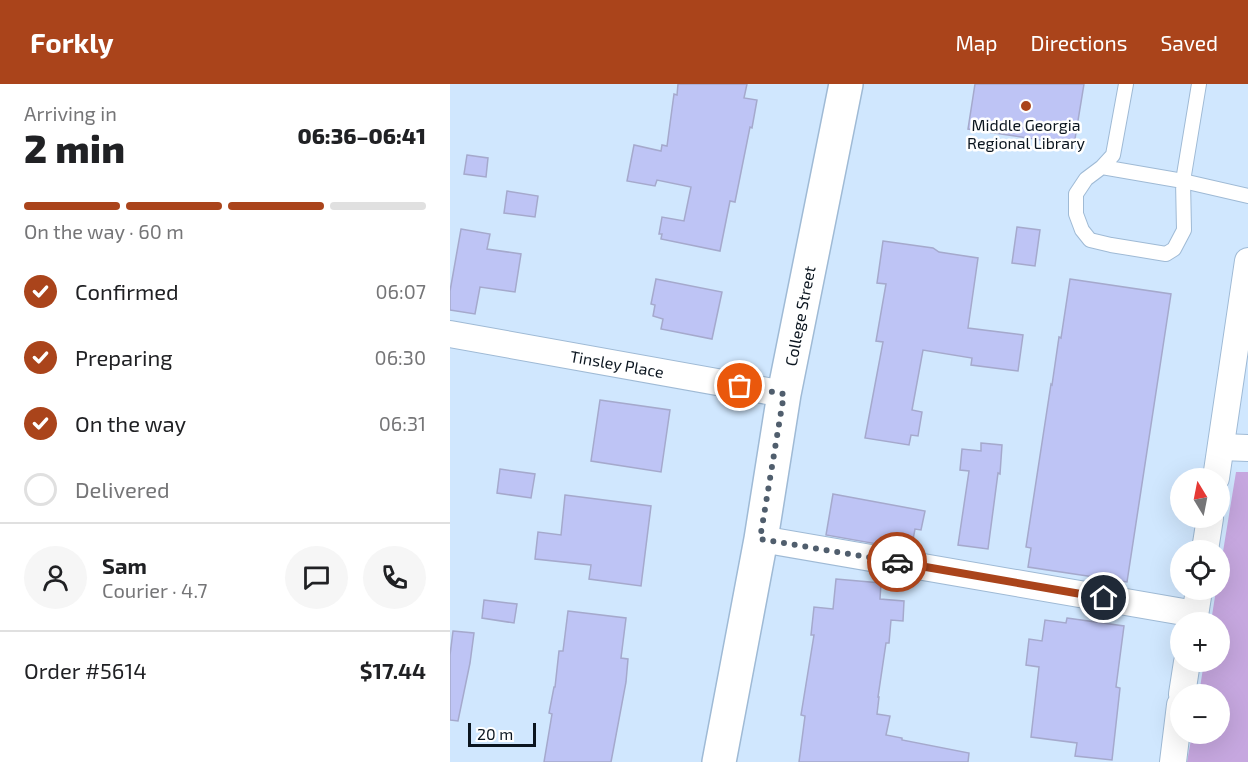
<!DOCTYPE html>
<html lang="en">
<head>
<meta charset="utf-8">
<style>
	:root { --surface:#fff; --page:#f6f6f6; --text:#202124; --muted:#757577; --line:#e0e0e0; --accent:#aa441b }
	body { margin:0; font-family:"Exo 2",sans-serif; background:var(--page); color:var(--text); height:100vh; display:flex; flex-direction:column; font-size:22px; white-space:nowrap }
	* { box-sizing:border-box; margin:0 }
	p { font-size:20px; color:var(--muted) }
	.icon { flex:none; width:33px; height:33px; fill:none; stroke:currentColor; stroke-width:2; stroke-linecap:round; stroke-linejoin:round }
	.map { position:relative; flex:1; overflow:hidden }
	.details { display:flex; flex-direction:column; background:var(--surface); width:450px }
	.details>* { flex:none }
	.needle { width:39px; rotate:350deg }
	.controls { position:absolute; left:720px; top:384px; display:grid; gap:12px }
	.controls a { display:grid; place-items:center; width:60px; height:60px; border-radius:50%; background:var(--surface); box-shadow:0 6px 24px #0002; font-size:30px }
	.scale { position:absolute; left:18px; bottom:15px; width:68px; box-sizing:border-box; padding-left:6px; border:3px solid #0b151f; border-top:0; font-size:16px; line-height:21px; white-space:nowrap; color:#0b151f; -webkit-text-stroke:4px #fff; paint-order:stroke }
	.pin { position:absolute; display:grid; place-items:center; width:51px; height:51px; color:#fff; margin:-26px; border:3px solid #fff; border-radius:50%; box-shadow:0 2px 6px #0007 }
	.courier { position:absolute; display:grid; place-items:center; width:60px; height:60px; margin:-30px; border:4px solid #aa441b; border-radius:50%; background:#fff; color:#222; box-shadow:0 2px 8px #0007 }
	.summary em { font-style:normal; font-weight:800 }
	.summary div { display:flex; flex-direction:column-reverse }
	.summary { display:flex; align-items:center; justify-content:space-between; height:102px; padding:0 24px }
	h1 { font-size:39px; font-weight:800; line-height:45px }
	.bar { display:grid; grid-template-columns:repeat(4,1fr); gap:9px 6px; align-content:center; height:72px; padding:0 24px }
	.bar i { height:8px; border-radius:4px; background:var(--line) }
	.bar .selected { background:var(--accent) }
	.bar p { grid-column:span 4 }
	.line { display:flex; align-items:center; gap:15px; padding:0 24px; border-top:2px solid var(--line) }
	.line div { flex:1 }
	.round { display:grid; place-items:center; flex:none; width:63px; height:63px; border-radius:32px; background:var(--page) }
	ol { padding:0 24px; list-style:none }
	li { display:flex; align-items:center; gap:18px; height:66px }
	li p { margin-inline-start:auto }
	li .icon { padding:6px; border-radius:50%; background:var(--accent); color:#fff; stroke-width:4 }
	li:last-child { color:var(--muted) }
	li i { width:33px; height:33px; border:3px solid var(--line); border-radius:50% }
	header { display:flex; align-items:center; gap:36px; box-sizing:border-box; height:84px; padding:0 30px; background:var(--accent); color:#fff }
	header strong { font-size:28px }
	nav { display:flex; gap:33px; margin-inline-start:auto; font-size:21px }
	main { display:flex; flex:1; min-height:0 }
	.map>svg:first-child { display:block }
</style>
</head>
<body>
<header>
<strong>Forkly</strong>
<nav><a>Map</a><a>Directions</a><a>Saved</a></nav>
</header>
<main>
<section class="details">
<div class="summary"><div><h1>2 min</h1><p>Arriving in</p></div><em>06:36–06:41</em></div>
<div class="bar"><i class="selected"></i><i class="selected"></i><i class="selected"></i><i></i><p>On the way · 60 m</p></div>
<ol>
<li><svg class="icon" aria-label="check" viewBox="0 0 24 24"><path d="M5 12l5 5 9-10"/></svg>Confirmed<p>06:07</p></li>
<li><svg class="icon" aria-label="check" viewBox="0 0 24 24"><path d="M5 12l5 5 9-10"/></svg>Preparing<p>06:30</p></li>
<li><svg class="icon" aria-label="check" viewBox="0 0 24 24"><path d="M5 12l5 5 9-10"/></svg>On the way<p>06:31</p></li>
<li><i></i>Delivered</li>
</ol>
<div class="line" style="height:108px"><a class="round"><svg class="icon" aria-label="person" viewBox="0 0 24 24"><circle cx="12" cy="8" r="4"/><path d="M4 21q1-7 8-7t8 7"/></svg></a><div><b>Sam</b><p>Courier · 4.7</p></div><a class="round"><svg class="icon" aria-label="chat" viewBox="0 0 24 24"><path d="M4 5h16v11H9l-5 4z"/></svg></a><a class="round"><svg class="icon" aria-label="phone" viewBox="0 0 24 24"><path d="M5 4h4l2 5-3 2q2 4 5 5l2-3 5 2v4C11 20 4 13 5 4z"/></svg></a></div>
<div class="line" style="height:78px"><div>Order #5614</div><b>$17.44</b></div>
</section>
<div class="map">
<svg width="798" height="678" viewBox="0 0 798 678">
	<rect width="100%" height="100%" fill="#d0e7fe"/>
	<polygon fill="#c6a7df" points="786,388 798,388 798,678 737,678 742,650 770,650 770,610 749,610 754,578 770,578 770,538 761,538 766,506 770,506 770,486"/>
	<g fill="#bec4f5" stroke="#a5a9cc" stroke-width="1.5">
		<polygon points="228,0 297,0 294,14 307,16 302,44 300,43 285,118 280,117 270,167 211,155 212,150 209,150 212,133 234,137 241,103 207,96 205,102 177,97 184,61 211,67 212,61 217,62 224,10 227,11"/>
		<polygon points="525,0 634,0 624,61 518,45"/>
		<polygon points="17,71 38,74 36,93 14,90"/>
		<polygon points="57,107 88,112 85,133 54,129"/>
		<polygon points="567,143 590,146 585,182 562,179"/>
		<polygon points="11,145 40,150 37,165 71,170 65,208 30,203 25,230 0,226 0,207"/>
		<polygon points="433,157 483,164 489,168 528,174 518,244 573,251 568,287 521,281 522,274 473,266 462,326 472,328 468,352 461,351 459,361 415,354 433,258 426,257 436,200 427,199"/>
		<polygon points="206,195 272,208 262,255 211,245 213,235 203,232 205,221 201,220"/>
		<polygon points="620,195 721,210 677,498 578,483 581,464 576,463 601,300 602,301 609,253 611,254"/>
		<polygon points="150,316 220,326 211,388 141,377"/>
		<polygon points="531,359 552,361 550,390 548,389 538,465 508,461 519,387 510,386 512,365 531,367"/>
		<polygon points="50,385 85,390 81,414 47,409"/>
		<polygon points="383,410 475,427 471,446 465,445 461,466 376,451"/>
		<polygon points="115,411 201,422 191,502 139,495 141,481 85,475 88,448 111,451"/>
		<polygon points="386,495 431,499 430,515 454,517 453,537 441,536 439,559 436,559 428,613 429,613 427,630 440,632 436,651 452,654 452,656 519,669 518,678 349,678 355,632 351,631 364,551 361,551 364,523 383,525"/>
		<polygon points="34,516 67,520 64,539 32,534"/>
		<polygon points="118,527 176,534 171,574 178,575 176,598 161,678 94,678 102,630 99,629 104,603 105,603 109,567 113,567"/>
		<polygon points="617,534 674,542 666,603 670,604 662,676 625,672 627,659 581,653 589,583 576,581 579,555 592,557 595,536 616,539"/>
		<polygon points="3,547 24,549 20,579 8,637 0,636 0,571"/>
	</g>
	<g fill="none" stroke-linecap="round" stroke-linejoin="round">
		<defs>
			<g id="service">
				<polyline points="749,0 733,97 798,112"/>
				<polyline points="652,83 733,97 734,146 724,165 716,170 661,161 640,156 632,146 626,130 626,110 636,95 652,83 663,71 676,0"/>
			</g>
			<g id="minor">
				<polyline points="0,250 334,310"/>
				<polyline points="771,363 798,364"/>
				<polyline points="766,394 798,177"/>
				<polyline points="311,455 745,530"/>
				<polyline points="755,466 760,434"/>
				<polyline points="744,538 749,506"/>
				<polyline points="732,610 737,578"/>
				<polyline points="723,678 730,621"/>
			</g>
			<polyline id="primary" points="269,678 311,455 334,310 396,0"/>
		</defs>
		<use href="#service" stroke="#9fbad5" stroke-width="16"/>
		<use href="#minor" stroke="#9fbad5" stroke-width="28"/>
		<use href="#primary" stroke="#9fbad5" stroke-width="36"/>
		<use href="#service" stroke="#fff" stroke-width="14"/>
		<use href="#minor" stroke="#fff" stroke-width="26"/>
		<use href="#primary" stroke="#fff" stroke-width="33"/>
	</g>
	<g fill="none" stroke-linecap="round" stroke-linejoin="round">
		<polyline stroke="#505e6d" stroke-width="6" stroke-dasharray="0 10.8" points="290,302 334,310 310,455 447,478"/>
		<polyline stroke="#aa441b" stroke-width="8" points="447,478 654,514"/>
	</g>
	<circle fill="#aa441b" stroke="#fff" stroke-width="2" cx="576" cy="22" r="6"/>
	<g text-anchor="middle" stroke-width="5" stroke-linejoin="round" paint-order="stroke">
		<g font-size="16" fill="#0b151f" stroke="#fff">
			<text x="576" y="47">Middle Georgia<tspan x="576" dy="18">Regional Library</tspan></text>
		</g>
		<g font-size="16" fill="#0b151f" stroke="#fff">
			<text transform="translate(350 232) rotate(-79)" y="6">College Street</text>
			<text transform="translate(167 280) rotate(10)" y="6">Tinsley Place</text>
		</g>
	</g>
</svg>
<div class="controls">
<a><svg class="needle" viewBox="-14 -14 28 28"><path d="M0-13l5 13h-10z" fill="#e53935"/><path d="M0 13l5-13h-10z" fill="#757577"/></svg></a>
<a><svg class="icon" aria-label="locate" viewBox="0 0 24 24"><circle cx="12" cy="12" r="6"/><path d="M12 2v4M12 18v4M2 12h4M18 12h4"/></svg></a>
<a>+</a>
<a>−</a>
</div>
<div class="scale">20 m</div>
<div class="pin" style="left:290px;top:302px;background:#ea580c"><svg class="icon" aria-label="bag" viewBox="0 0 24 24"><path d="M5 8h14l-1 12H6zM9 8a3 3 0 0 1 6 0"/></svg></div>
<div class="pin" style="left:654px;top:514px;background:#1f2937"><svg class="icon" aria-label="home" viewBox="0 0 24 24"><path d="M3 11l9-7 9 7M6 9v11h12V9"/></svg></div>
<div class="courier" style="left:447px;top:478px"><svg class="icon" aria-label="car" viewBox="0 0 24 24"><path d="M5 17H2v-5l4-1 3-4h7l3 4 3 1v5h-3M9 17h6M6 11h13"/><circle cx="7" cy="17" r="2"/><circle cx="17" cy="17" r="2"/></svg></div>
</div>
</main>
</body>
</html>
